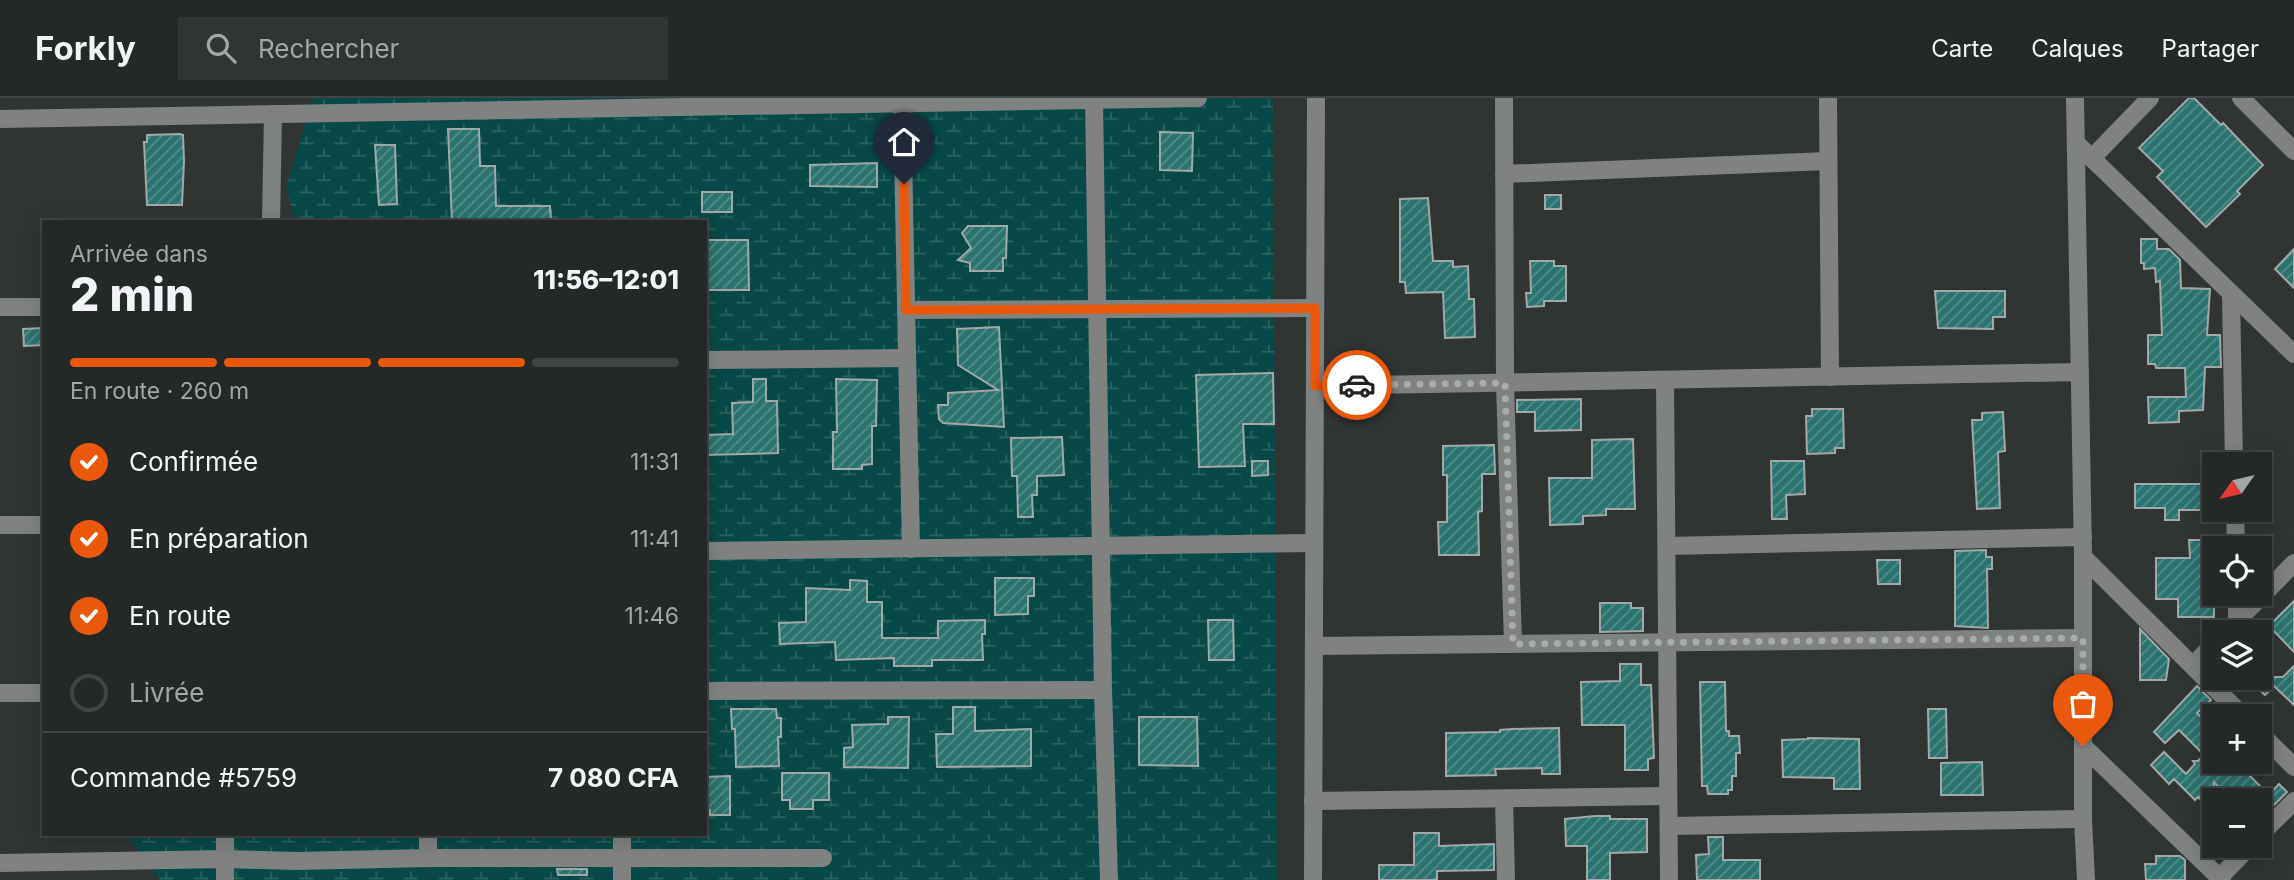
<!DOCTYPE html>
<html lang="fr">
<head>
<meta charset="utf-8">
<style>
	:root { --surface:#242827; --page:#303433; --text:#f1f3f6; --muted:#a3a6a7; --line:#414444; --accent:#ea580c }
	body { margin:0; font-family:Inter,sans-serif; background:var(--page); color:var(--text); height:100vh; display:flex; flex-direction:column; font-size:26px; white-space:nowrap }
	* { box-sizing:border-box; margin:0 }
	p { font-size:23px; color:var(--muted) }
	.icon { flex:none; width:38px; height:38px; fill:none; stroke:currentColor; stroke-width:2; stroke-linecap:round; stroke-linejoin:round }
	.map { position:relative; flex:1; overflow:hidden }
	.sheet { position:absolute; left:42px; top:122px; width:665px; height:616px; display:flex; flex-direction:column; background:var(--surface); border-radius:0px; box-shadow:0 4px 18px #0003,0 0 0 2px var(--line) }
	.sheet>* { flex:none }
	.needle { width:46px; rotate:236deg }
	.tools { position:absolute; left:2202px; top:354px; display:grid; gap:14px }
	.tools a { display:grid; place-items:center; width:70px; height:70px; border-radius:0px; background:var(--surface); box-shadow:0 4px 18px #0003,0 0 0 2px var(--line); font-size:35px }
	.pin { position:absolute; display:grid; place-items:center; width:60px; height:60px; color:#fff; margin:-72px -30px; border-radius:50% 50% 50% 0; rotate:-45deg; box-shadow:0 0 7px #0007 }
	.pin .icon { rotate:45deg }
	.courier { position:absolute; display:grid; place-items:center; width:70px; height:70px; margin:-35px; border:5px solid #ea580c; border-radius:50%; background:#fff; color:#222; box-shadow:0 2px 9px #0007 }
	.summary em { font-style:normal; font-weight:800 }
	.summary div { display:flex; flex-direction:column-reverse }
	.summary { display:flex; align-items:center; justify-content:space-between; height:119px; padding:0 28px }
	h1 { font-size:46px; font-weight:800; line-height:52px }
	.bar { display:grid; grid-template-columns:repeat(4,1fr); gap:10px 7px; align-content:center; height:84px; padding:0 28px }
	.bar i { height:9px; border-radius:5px; background:var(--line) }
	.bar .selected { background:var(--accent) }
	.bar p { grid-column:span 4 }
	.line { display:flex; align-items:center; gap:18px; padding:0 28px; border-top:2px solid var(--line) }
	.line div { flex:1 }
	ol { padding:0 28px; list-style:none }
	li { display:flex; align-items:center; gap:21px; height:77px }
	li p { margin-inline-start:auto }
	li .icon { padding:7px; border-radius:50%; background:var(--accent); color:#fff; stroke-width:4 }
	li:last-child { color:var(--muted) }
	li i { width:38px; height:38px; border:4px solid var(--line); border-radius:50% }
	header { display:flex; align-items:center; gap:42px; box-sizing:border-box; height:98px; padding:0 35px; background:var(--surface); border-bottom:2px solid var(--line) }
	header strong { font-size:33px }
	nav { display:flex; gap:38px; margin-inline-start:auto; font-size:24px }
	.search { width:490px; height:63px; background:var(--page); display:flex; align-items:center; gap:18px; box-sizing:border-box; padding:0 24px; border-radius:0px; color:var(--muted); font-size:26px }
	.map>svg:first-child { display:block }
</style>
</head>
<body>
<header>
<strong>Forkly</strong>
<div class="search"><svg class="icon" aria-label="search" viewBox="0 0 24 24"><circle cx="10" cy="10" r="6"/><path d="M15 15l6 6"/></svg>Rechercher</div>
<nav><a>Carte</a><a>Calques</a><a>Partager</a></nav>
</header>
<div class="map">
<svg width="2294" height="782" viewBox="0 0 2294 782">
	<defs>
		<pattern id="wetland-marsh" width="20" height="14" patternUnits="userSpaceOnUse" patternTransform="scale(1.75)"><rect width="20" height="14" fill="#074946"/><path d="M1 5h8M5 5V1M11 12h8M15 12V8" fill="none" stroke="#2b6361"/></pattern>
		<pattern id="building-hatch" width="6" height="6" patternUnits="userSpaceOnUse" patternTransform="scale(1.75)"><rect width="6" height="6" fill="#2a736e"/><path d="M-1 1l2-2M0 6l6-6M5 7l2-2" fill="none" stroke="#538e8a"/></pattern>
	</defs>
	<rect width="100%" height="100%" fill="#303534"/>
	<polygon fill="url(#wetland-marsh)" points="313,0 1273,0 1277,782 160,782 127,737 705,737 705,124 296,124 286,91"/>
	<g fill="url(#building-hatch)" stroke="#a2a8a8" stroke-width="2">
		<polygon points="2189,0 2194,0 2221,27 2223,25 2263,67 2237,93 2240,96 2206,129 2157,79 2163,73 2139,50"/>
		<polygon points="448,31 479,31 480,68 495,68 496,108 550,108 551,124 452,124"/>
		<polygon points="1160,34 1193,35 1192,73 1160,72"/>
		<polygon points="180,36 183,37 184,63 182,107 147,107 144,44 147,44 147,37"/>
		<polygon points="375,47 395,47 397,106 379,107"/>
		<polygon points="877,65 877,89 810,88 810,67"/>
		<rect x="702" y="94" width="30" height="20"/>
		<rect x="1545" y="97" width="16" height="14"/>
		<polygon points="1428,100 1433,163 1453,163 1453,169 1468,168 1469,201 1474,201 1475,239 1445,240 1443,194 1406,195 1405,184 1400,184 1400,101"/>
		<polygon points="968,128 1007,128 1006,160 1003,160 1003,173 970,173 970,165 958,162 971,150 962,135"/>
		<polygon points="2141,141 2157,141 2157,151 2169,151 2180,162 2181,190 2210,191 2207,237 2220,237 2221,269 2205,269 2203,312 2179,313 2179,324 2149,325 2148,299 2186,299 2185,270 2156,270 2155,266 2148,266 2148,237 2162,237 2160,183 2156,184 2155,170 2144,171 2144,165 2141,165"/>
		<polygon points="705,142 748,142 749,192 705,192"/>
		<polygon points="2294,151 2294,190 2275,171"/>
		<polygon points="1530,163 1554,163 1554,168 1566,168 1566,203 1544,203 1544,208 1527,209 1526,195 1531,195"/>
		<polygon points="1935,193 2005,193 2005,219 1993,219 1993,231 1938,230"/>
		<polygon points="999,229 1004,329 943,325 939,321 938,307 948,307 948,295 998,292 958,267 957,231"/>
		<polygon points="44,230 44,247 24,248 23,231"/>
		<polygon points="1273,275 1274,326 1243,326 1245,368 1199,369 1196,277"/>
		<polygon points="753,281 766,281 766,303 777,303 778,355 705,357 705,337 733,336 732,305 753,304"/>
		<polygon points="836,281 877,282 876,328 872,328 872,366 862,367 862,371 833,371 833,334 837,334"/>
		<polygon points="1581,301 1581,332 1535,333 1535,314 1517,314 1517,302"/>
		<polygon points="1812,311 1843,311 1844,350 1835,350 1835,355 1807,356 1806,318 1812,318"/>
		<polygon points="2003,314 2005,353 1998,354 2000,410 1977,411 1972,322 1982,322 1982,315"/>
		<polygon points="1062,339 1064,377 1037,378 1037,397 1032,397 1033,419 1018,419 1017,378 1012,378 1011,340"/>
		<polygon points="1633,341 1635,411 1606,411 1606,417 1583,418 1583,426 1550,427 1549,380 1592,380 1592,342"/>
		<polygon points="1494,347 1495,376 1482,376 1482,413 1478,414 1479,457 1439,457 1438,424 1447,424 1447,377 1443,377 1443,348"/>
		<polygon points="1252,363 1268,363 1268,377 1252,378"/>
		<polygon points="1771,363 1804,363 1805,396 1786,397 1787,421 1772,421"/>
		<polygon points="2135,386 2214,386 2214,412 2179,412 2179,422 2165,422 2165,410 2135,410"/>
		<polygon points="2189,442 2214,442 2214,496 2216,496 2216,509 2214,509 2214,519 2178,519 2178,501 2156,501 2156,460 2190,460"/>
		<polygon points="1986,452 1986,459 1992,459 1992,471 1987,471 1988,530 1955,528 1955,453"/>
		<polygon points="1877,462 1900,462 1900,486 1878,486"/>
		<polygon points="995,480 1034,480 1034,498 1028,498 1028,516 995,517"/>
		<polygon points="850,482 867,483 867,504 882,504 882,540 938,540 938,523 985,522 985,536 982,536 983,562 932,562 932,568 894,568 894,560 836,562 835,544 780,546 779,525 806,524 806,490 850,492"/>
		<polygon points="2294,503 2294,554 2269,528"/>
		<polygon points="1600,505 1631,505 1631,510 1643,510 1643,533 1600,534"/>
		<polygon points="1208,522 1233,522 1234,562 1209,562"/>
		<polygon points="2140,531 2169,561 2166,582 2140,582"/>
		<polygon points="1620,566 1641,566 1641,587 1651,587 1654,660 1648,661 1648,672 1625,672 1625,627 1582,627 1581,584 1620,583"/>
		<polygon points="2294,568 2294,607 2274,588 2265,597 2246,579 2259,579 2259,569 2270,579 2283,579"/>
		<polygon points="1700,584 1725,584 1726,633 1729,633 1729,638 1739,638 1740,655 1736,655 1736,678 1732,678 1732,692 1728,692 1728,696 1708,696 1707,688 1702,688"/>
		<polygon points="2197,588 2211,602 2197,615 2214,632 2214,663 2248,663 2255,670 2249,677 2269,697 2279,686 2287,694 2265,716 2259,710 2259,702 2231,702 2214,684 2214,714 2198,699 2195,702 2174,681 2169,686 2151,667 2164,654 2186,676 2195,666 2193,663 2198,663 2204,657 2179,632 2165,645 2154,634"/>
		<polygon points="953,609 975,609 975,633 1031,631 1031,668 937,669 936,636 953,636"/>
		<polygon points="731,611 776,611 777,620 781,620 781,639 778,639 779,668 736,669 735,631 732,631"/>
		<polygon points="1928,611 1946,611 1947,660 1929,660"/>
		<polygon points="888,619 909,619 908,670 844,669 844,650 853,649 852,627 888,626"/>
		<polygon points="1139,619 1197,619 1198,668 1139,667"/>
		<polygon points="1559,630 1560,676 1542,676 1542,670 1495,671 1496,677 1446,678 1446,635 1500,634 1500,632 1512,631"/>
		<polygon points="1808,640 1859,641 1860,691 1834,691 1834,680 1783,679 1782,642 1808,641"/>
		<polygon points="1982,664 1983,697 1941,697 1941,665"/>
		<polygon points="782,675 829,675 829,702 813,702 813,711 790,711 790,702 782,702"/>
		<polygon points="730,678 730,717 710,717 710,712 705,712 705,679"/>
		<polygon points="1595,718 1610,718 1610,721 1647,721 1647,754 1610,755 1610,782 1587,782 1587,748 1566,748 1565,721"/>
		<polygon points="1414,735 1439,735 1439,748 1494,746 1494,772 1437,773 1437,782 1379,782 1379,767 1414,767"/>
		<polygon points="1708,739 1723,739 1723,762 1760,762 1760,782 1697,782 1696,757 1709,756"/>
		<polygon points="2156,758 2180,758 2185,762 2185,782 2146,782 2145,766 2156,766"/>
		<polygon points="557,771 587,771 587,777 558,777"/>
	</g>
	<g fill="none" stroke-linecap="round" stroke-linejoin="round">
		<g stroke="#808282" stroke-width="18">
			<polyline points="1504,0 1505,285 1513,546"/>
			<polyline points="1828,0 1830,279"/>
			<polyline points="2075,0 2083,459 2083,721 2086,782"/>
			<polyline points="2241,0 2294,53"/>
			<polyline points="1094,2 1103,592 1109,782"/>
			<polyline points="902,5 911,451"/>
			<polyline points="0,21 1198,0"/>
			<polyline points="2076,45 2294,256"/>
			<polyline points="2092,60 2150,0"/>
			<polyline points="1504,76 1828,63"/>
			<polyline points="271,124 273,16"/>
			<polyline points="2231,195 2234,366"/>
			<polyline points="0,209 44,209"/>
			<polyline points="906,212 1315,210"/>
			<polyline points="705,262 907,260"/>
			<polyline points="1665,282 1669,782"/>
			<polyline points="1315,288 2080,274"/>
			<polyline points="2235,411 2236,450"/>
			<polyline points="0,427 44,427"/>
			<polyline points="1667,448 2083,439"/>
			<polyline points="705,453 1314,445"/>
			<polyline points="2083,459 2243,618"/>
			<polyline points="2237,495 2237,523"/>
			<polyline points="2226,534 2294,465"/>
			<polyline points="1314,548 2083,540"/>
			<polyline points="2193,567 2214,546"/>
			<polyline points="705,593 1103,592"/>
			<polyline points="0,595 44,595"/>
			<polyline points="2259,634 2294,669"/>
			<polyline points="2083,648 2222,782"/>
			<polyline points="1504,701 1506,782"/>
			<polyline points="1313,703 1667,698"/>
			<polyline points="1669,728 2083,721"/>
			<polyline points="622,737 622,782"/>
			<polyline points="2259,738 2294,703"/>
			<polyline points="428,760 428,737"/>
			<polyline points="0,765 225,761 296,763 428,760 823,760"/>
			<polyline points="2220,779 2251,747"/>
			<polyline points="225,782 225,737"/>
			<polyline points="1313,782 1316,0"/>
		</g>
	</g>
	<g fill="none" stroke-linecap="round" stroke-linejoin="round">
		<polyline stroke="#a8abab" stroke-width="7" stroke-dasharray="0 12.6" points="1357,287 1505,285 1513,546 2083,540 2083,648"/>
		<polyline stroke="#ea580c" stroke-width="9" points="904,86 906,212 1315,210 1315,288 1357,287"/>
	</g>
</svg>
<div class="tools">
<a><svg class="needle" viewBox="-14 -14 28 28"><path d="M0-13l5 13h-10z" fill="#e53935"/><path d="M0 13l5-13h-10z" fill="#a3a6a7"/></svg></a>
<a><svg class="icon" aria-label="locate" viewBox="0 0 24 24"><circle cx="12" cy="12" r="6"/><path d="M12 2v4M12 18v4M2 12h4M18 12h4"/></svg></a>
<a><svg class="icon" aria-label="layers" viewBox="0 0 24 24"><path d="M12 4l9 5-9 5-9-5zM3 14l9 5 9-5"/></svg></a>
<a>+</a>
<a>−</a>
</div>
<div class="pin" style="left:2083px;top:648px;background:#ea580c"><svg class="icon" aria-label="bag" viewBox="0 0 24 24"><path d="M5 8h14l-1 12H6zM9 8a3 3 0 0 1 6 0"/></svg></div>
<div class="pin" style="left:904px;top:86px;background:#1f2937"><svg class="icon" aria-label="home" viewBox="0 0 24 24"><path d="M3 11l9-7 9 7M6 9v11h12V9"/></svg></div>
<div class="courier" style="left:1357px;top:287px"><svg class="icon" aria-label="car" viewBox="0 0 24 24"><path d="M5 17H2v-5l4-1 3-4h7l3 4 3 1v5h-3M9 17h6M6 11h13"/><circle cx="7" cy="17" r="2"/><circle cx="17" cy="17" r="2"/></svg></div>
<section class="sheet">
<div class="summary"><div><h1>2 min</h1><p>Arrivée dans</p></div><em>11:56–12:01</em></div>
<div class="bar"><i class="selected"></i><i class="selected"></i><i class="selected"></i><i></i><p>En route · 260 m</p></div>
<ol>
<li><svg class="icon" aria-label="check" viewBox="0 0 24 24"><path d="M5 12l5 5 9-10"/></svg>Confirmée<p>11:31</p></li>
<li><svg class="icon" aria-label="check" viewBox="0 0 24 24"><path d="M5 12l5 5 9-10"/></svg>En préparation<p>11:41</p></li>
<li><svg class="icon" aria-label="check" viewBox="0 0 24 24"><path d="M5 12l5 5 9-10"/></svg>En route<p>11:46</p></li>
<li><i></i>Livrée</li>
</ol>
<div class="line" style="height:91px"><div>Commande #5759</div><b>7 080 CFA</b></div>
</section>
</div>
</body>
</html>
